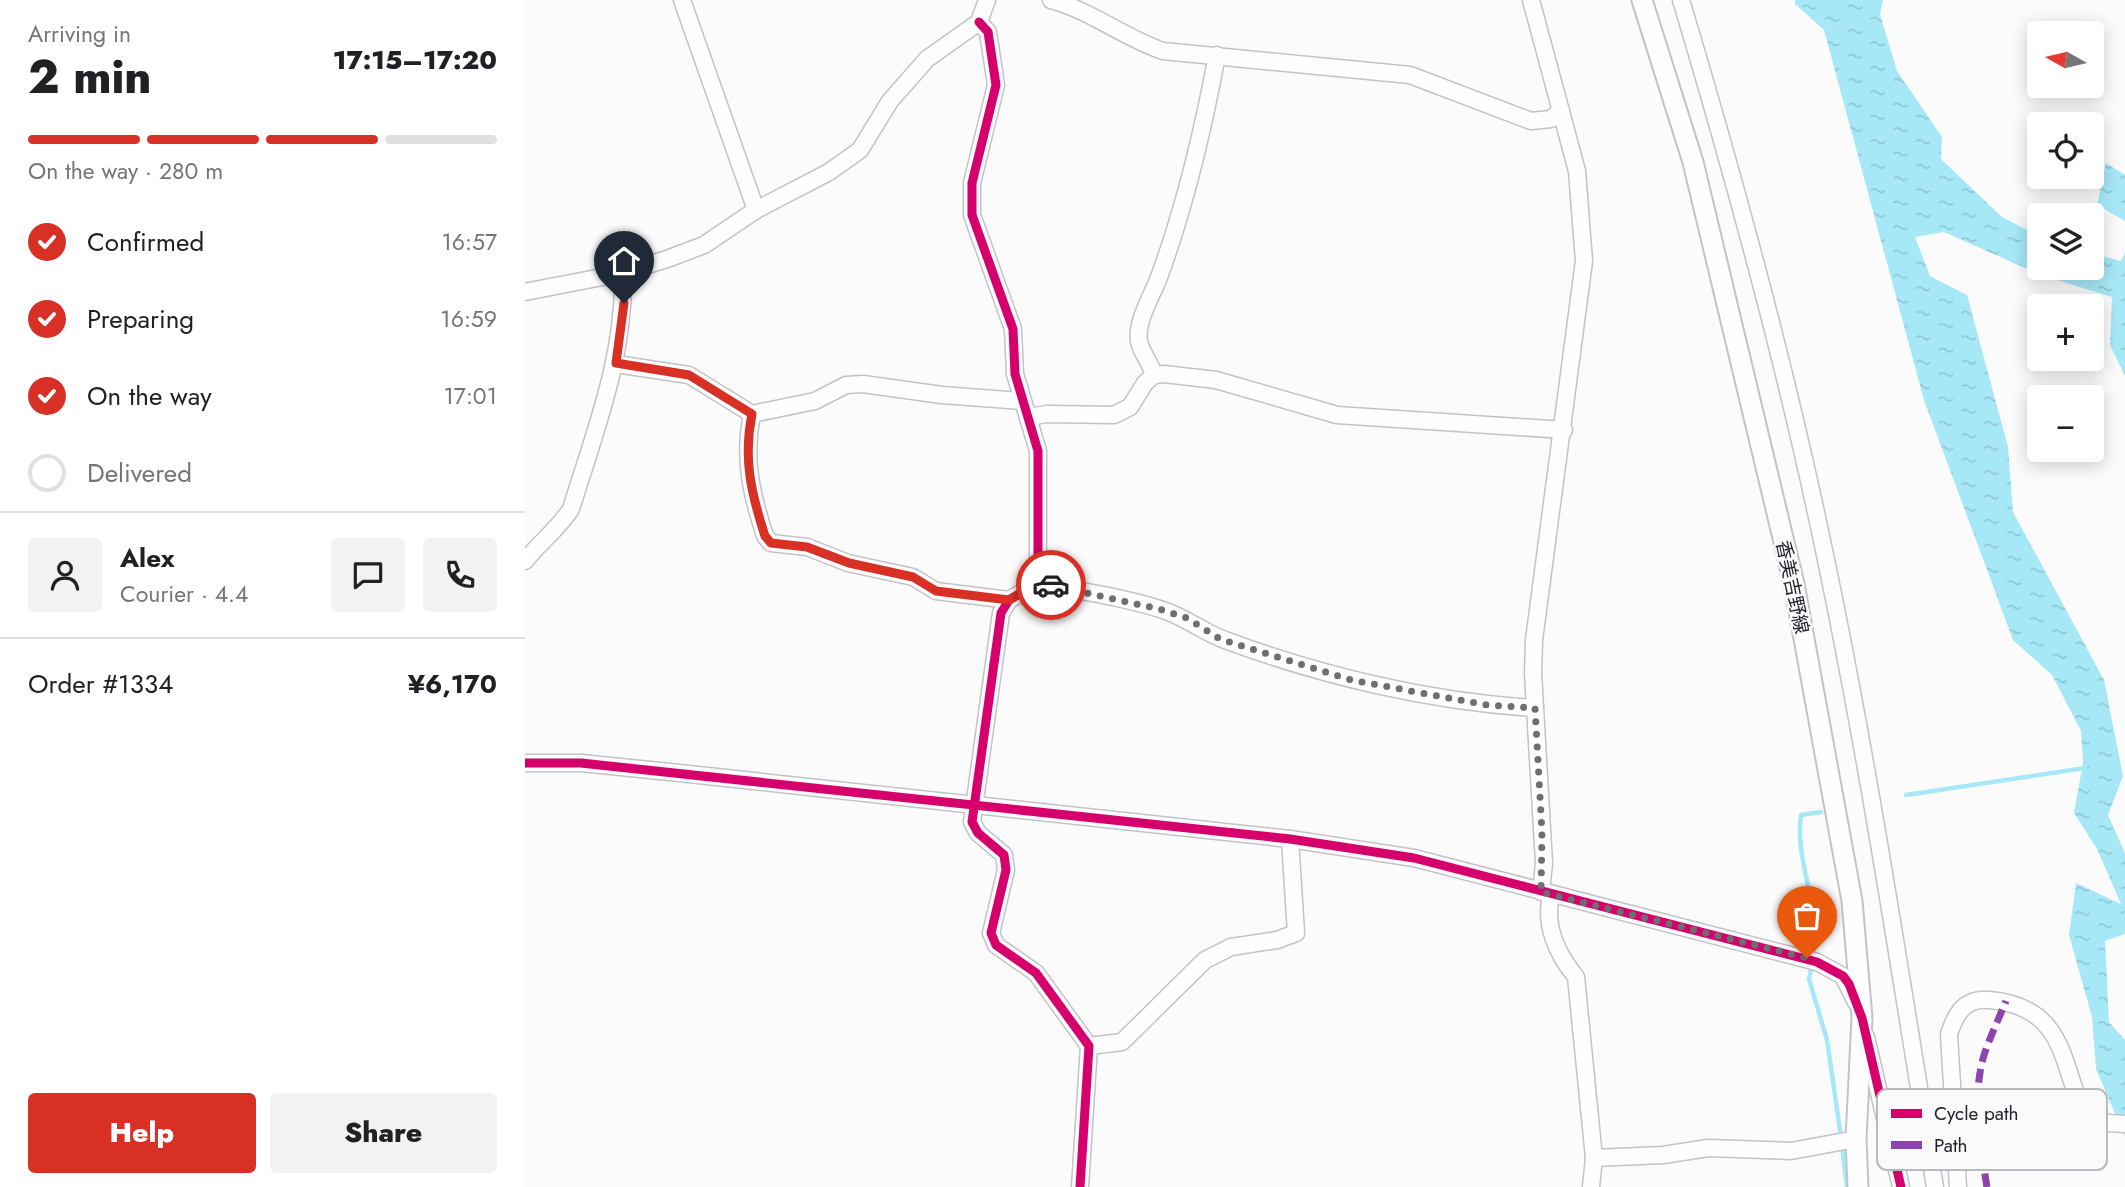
<!DOCTYPE html>
<html lang="en">
<head>
<meta charset="utf-8">
<style>
	:root { --surface:#fff; --page:#f2f2f2; --text:#202124; --muted:#757577; --line:#e0e0e0; --accent:#d93025 }
	body { margin:0; font-family:Jost,"Noto Sans JP",sans-serif; background:var(--page); color:var(--text); height:100vh; display:flex; flex-direction:column; font-size:26px; white-space:nowrap }
	* { box-sizing:border-box; margin:0 }
	p { font-size:23px; color:var(--muted) }
	.icon { flex:none; width:38px; height:38px; fill:none; stroke:currentColor; stroke-width:2; stroke-linecap:round; stroke-linejoin:round }
	.map { position:relative; flex:1; overflow:hidden }
	.details { display:flex; flex-direction:column; background:var(--surface); width:525px }
	.details>* { flex:none }
	.needle { width:46px; rotate:278deg }
	.buttons { position:absolute; left:1502px; top:21px; display:grid; gap:14px }
	.buttons a { display:grid; place-items:center; width:77px; height:77px; border-radius:7px; background:var(--surface); box-shadow:0 4px 18px #0003; font-size:35px }
	.pin { position:absolute; display:grid; place-items:center; width:60px; height:60px; color:#fff; margin:-72px -30px; border-radius:50% 50% 50% 0; rotate:-45deg; box-shadow:0 0 7px #0007 }
	.pin .icon { rotate:45deg }
	.courier { position:absolute; display:grid; place-items:center; width:70px; height:70px; margin:-35px; border:5px solid #d93025; border-radius:50%; background:#fff; color:#222; box-shadow:0 2px 9px #0007 }
	.head em { font-style:normal; font-weight:800 }
	.head div { display:flex; flex-direction:column-reverse }
	.head { display:flex; align-items:center; justify-content:space-between; height:119px; padding:0 28px }
	h1 { font-size:46px; font-weight:800; line-height:52px }
	.bar { display:grid; grid-template-columns:repeat(4,1fr); gap:10px 7px; align-content:center; height:84px; padding:0 28px }
	.bar i { height:9px; border-radius:5px; background:var(--line) }
	.bar .current { background:var(--accent) }
	.bar p { grid-column:span 4 }
	.line { display:flex; align-items:center; gap:18px; padding:0 28px; border-top:2px solid var(--line) }
	.line div { flex:1 }
	.round { display:grid; place-items:center; flex:none; width:74px; height:74px; border-radius:7px; background:var(--page) }
	ol { padding:0 28px; list-style:none }
	li { display:flex; align-items:center; gap:21px; height:77px }
	li p { margin-inline-start:auto }
	li .icon { padding:7px; border-radius:50%; background:var(--accent); color:#fff; stroke-width:4 }
	li:last-child { color:var(--muted) }
	li i { width:38px; height:38px; border:4px solid var(--line); border-radius:50% }
	.cta { display:flex; gap:14px; margin-top:auto; padding:14px 28px }
	.cta a { flex:1; height:80px; border-radius:7px; background:var(--accent); color:#fff; font-size:28px; font-weight:800; line-height:80px; text-align:center }
	.cta a+a { background:var(--page); color:var(--text) }
	main { display:flex; flex:1; min-height:0 }
	.map>svg:first-child { display:block }
</style>
</head>
<body>
<main>
<section class="details">
<div class="head"><div><h1>2 min</h1><p>Arriving in</p></div><em>17:15–17:20</em></div>
<div class="bar"><i class="current"></i><i class="current"></i><i class="current"></i><i></i><p>On the way · 280 m</p></div>
<ol>
<li><svg class="icon" aria-label="check" viewBox="0 0 24 24"><path d="M5 12l5 5 9-10"/></svg>Confirmed<p>16:57</p></li>
<li><svg class="icon" aria-label="check" viewBox="0 0 24 24"><path d="M5 12l5 5 9-10"/></svg>Preparing<p>16:59</p></li>
<li><svg class="icon" aria-label="check" viewBox="0 0 24 24"><path d="M5 12l5 5 9-10"/></svg>On the way<p>17:01</p></li>
<li><i></i>Delivered</li>
</ol>
<div class="line" style="height:126px"><a class="round"><svg class="icon" aria-label="person" viewBox="0 0 24 24"><circle cx="12" cy="8" r="4"/><path d="M4 21q1-7 8-7t8 7"/></svg></a><div><b>Alex</b><p>Courier · 4.4</p></div><a class="round"><svg class="icon" aria-label="chat" viewBox="0 0 24 24"><path d="M4 5h16v11H9l-5 4z"/></svg></a><a class="round"><svg class="icon" aria-label="phone" viewBox="0 0 24 24"><path d="M5 4h4l2 5-3 2q2 4 5 5l2-3 5 2v4C11 20 4 13 5 4z"/></svg></a></div>
<div class="line" style="height:91px"><div>Order #1334</div><b>¥6,170</b></div>
<div class="cta"><a>Help</a><a>Share</a></div>
</section>
<div class="map">
<svg width="1600" height="1187" viewBox="0 0 1600 1187">
	<defs>
		<pattern id="water-ripples" width="26" height="14" patternUnits="userSpaceOnUse" patternTransform="scale(1.75)"><rect width="26" height="14" fill="#a7e8f7"/><path d="M2 4q2-2 4 0t4 0M15 11q2-2 4 0t4 0" fill="none" stroke="#8fc7d4"/></pattern>
	</defs>
	<rect width="100%" height="100%" fill="#fbfbfc"/>
	<g fill="url(#water-ripples)">
		<polygon points="1270,0 1358,0 1355,14 1372,71 1417,137 1416,159 1477,217 1514,236 1514,268 1566,268 1566,253 1596,261 1600,252 1600,376 1585,345 1587,297 1516,275 1419,232 1390,237 1405,276 1442,295 1483,447 1488,512 1579,680 1598,776 1583,815 1600,853 1600,934 1580,941 1584,1022 1600,1040 1600,1137 1571,1069 1567,1017 1544,935 1551,883 1596,904 1572,849 1549,813 1558,763 1556,731 1527,675 1488,640 1399,400 1299,30 1270,4"/>
		<polygon points="1581,163 1600,175 1600,221 1572,205"/>
	</g>
	<g fill="none" stroke-linecap="round" stroke-linejoin="round">
		<g stroke="#a7e8f7" stroke-width="4.5">
			<polyline points="1381,795 1560,768"/>
			<path d="M 1288,956 C 1298,909 1269,863 1276,815 L 1296,812"/>
			<polyline points="1287,965 1284,979 1302,1040 1316,1137"/>
			<polyline points="1317,1146 1322,1187"/>
		</g>
		<defs>
			<g id="minor">
				<polyline points="157,0 231,210"/>
				<path d="M 526,0 C 567,11 599,38 638,51 L 885,75 L 1006,121 L 1026,119 L 1036,110"/>
				<polyline points="1006,0 1052,171 1059,261 1009,640 1008,673 1019,863 1016,892"/>
				<path d="M 1156,0 C 1206,167 1253,337 1290,508 C 1339,732 1373,960 1410,1187"/>
				<polyline points="454,22 463,32 471,85 447,183 447,215 488,329 490,374 513,451 513,583 484,600 476,613 447,822 453,833 479,855 481,870 466,933 471,945 511,973 564,1046 555,1187"/>
				<polyline points="0,292 98,273 142,259 179,245 231,210 304,172 335,150 365,101 402,59 454,22 462,0"/>
				<polyline points="91,364 164,375 227,414 290,401 321,385 338,384 417,395 496,401"/>
				<path d="M 629,375 C 626,363 615,351 614,341 C 611,322 626,297 633,280 C 660,207 678,131 692,55"/>
				<path d="M 227,414 C 218,458 226,493 240,536 L 246,543 L 282,547 L 323,563 L 388,577 L 411,591 L 484,600"/>
				<polyline points="504,417 522,414 589,415 605,407 620,383 629,375 639,374 691,380 812,415 1039,430"/>
				<path d="M 0,561 C 15,542 33,529 46,509 C 70,431 100,356 98,273"/>
				<path d="M 513,583 C 554,591 598,597 638,610 C 660,617 678,632 700,640 C 797,676 906,702 1010,708"/>
				<polyline points="0,763 56,763 145,772 765,839 889,858 1292,962 1318,976 1331,1002"/>
				<path d="M 1026,895 C 1019,925 1032,954 1051,977 L 1069,1158 L 1066,1187"/>
				<polyline points="1341,1037 1376,1187"/>
				<polyline points="564,1046 597,1042 680,960 706,947 752,940 771,933 765,839"/>
				<polyline points="1069,1158 1138,1155 1183,1148 1266,1151 1331,1139"/>
				<path d="M 1433,1187 L 1424,1034 C 1431,1013 1440,997 1465,1000 C 1539,1007 1536,1060 1559,1116 L 1568,1122 L 1600,1124"/>
			</g>
			<polyline id="major" points="1117,0 1168,162 1269,584 1327,901 1337,1018 1331,1139 1333,1187"/>
		</defs>
		<use href="#minor" stroke="#c3c3c7" stroke-width="19"/>
		<use href="#major" stroke="#c3c3c7" stroke-width="23"/>
		<use href="#minor" stroke="#fefeff" stroke-width="16"/>
		<use href="#major" stroke="#fefeff" stroke-width="19"/>
		<path stroke="#8e44ad" stroke-width="7" stroke-dasharray="14 7" stroke-linecap="butt" d="M 1462,1187 C 1455,1145 1446,1094 1460,1052 C 1466,1035 1474,1018 1481,1001"/>
		<defs>
			<g id="cycleway">
				<polyline points="454,22 463,32 471,85 447,183 447,215 488,329 490,374 513,451 513,583 484,600 476,613 447,822 453,833 479,855 481,870 466,933 471,945 511,973 564,1046 555,1187"/>
				<polyline points="0,763 56,763 765,839 889,858 1292,962 1318,976 1324,984 1337,1018 1376,1187"/>
			</g>
		</defs>
		<use href="#cycleway" stroke="#fafafd" stroke-width="13"/>
		<use href="#cycleway" stroke="#d6006c" stroke-width="9"/>
	</g>
	<g fill="none" stroke-linecap="round" stroke-linejoin="round">
		<polyline stroke="#6e6f73" stroke-width="7" stroke-dasharray="0 12.6" points="526,585 634,609 662,618 695,639 826,680 962,705 1010,708 1017,832 1016,892 1282,958"/>
		<path stroke="#d93025" stroke-width="9" d="M 99,303 L 91,363 L 164,375 L 227,414 C 218,458 226,493 240,536 L 246,543 L 282,547 L 324,563 L 388,577 L 411,591 L 484,600 L 513,583 L 526,585"/>
	</g>
	<g text-anchor="middle" stroke-width="5" stroke-linejoin="round" paint-order="stroke">
		<g font-size="19" fill="#222329" stroke="#fafafd">
			<text transform="translate(1268 587) rotate(78)" y="7">香美吉野線</text>
		</g>
	</g>
	<rect x="1352" y="1089" width="230" height="81" rx="10" fill="#fafafd" stroke="#b9babd" stroke-width="2"/>
	<rect x="1366" y="1109" width="31" height="9" fill="#d6006c"/>
	<rect x="1366" y="1141" width="31" height="8" fill="#8e44ad"/>
	<g font-size="19" fill="#222329">
		<text x="1409" y="1120">Cycle path</text>
		<text x="1409" y="1152">Path</text>
	</g>
</svg>
<div class="buttons">
<a><svg class="needle" viewBox="-14 -14 28 28"><path d="M0-13l5 13h-10z" fill="#e53935"/><path d="M0 13l5-13h-10z" fill="#757577"/></svg></a>
<a><svg class="icon" aria-label="locate" viewBox="0 0 24 24"><circle cx="12" cy="12" r="6"/><path d="M12 2v4M12 18v4M2 12h4M18 12h4"/></svg></a>
<a><svg class="icon" aria-label="layers" viewBox="0 0 24 24"><path d="M12 4l9 5-9 5-9-5zM3 14l9 5 9-5"/></svg></a>
<a>+</a>
<a>−</a>
</div>
<div class="pin" style="left:1282px;top:958px;background:#ea580c"><svg class="icon" aria-label="bag" viewBox="0 0 24 24"><path d="M5 8h14l-1 12H6zM9 8a3 3 0 0 1 6 0"/></svg></div>
<div class="pin" style="left:99px;top:303px;background:#1f2937"><svg class="icon" aria-label="home" viewBox="0 0 24 24"><path d="M3 11l9-7 9 7M6 9v11h12V9"/></svg></div>
<div class="courier" style="left:526px;top:585px"><svg class="icon" aria-label="car" viewBox="0 0 24 24"><path d="M5 17H2v-5l4-1 3-4h7l3 4 3 1v5h-3M9 17h6M6 11h13"/><circle cx="7" cy="17" r="2"/><circle cx="17" cy="17" r="2"/></svg></div>
</div>
</main>
</body>
</html>
